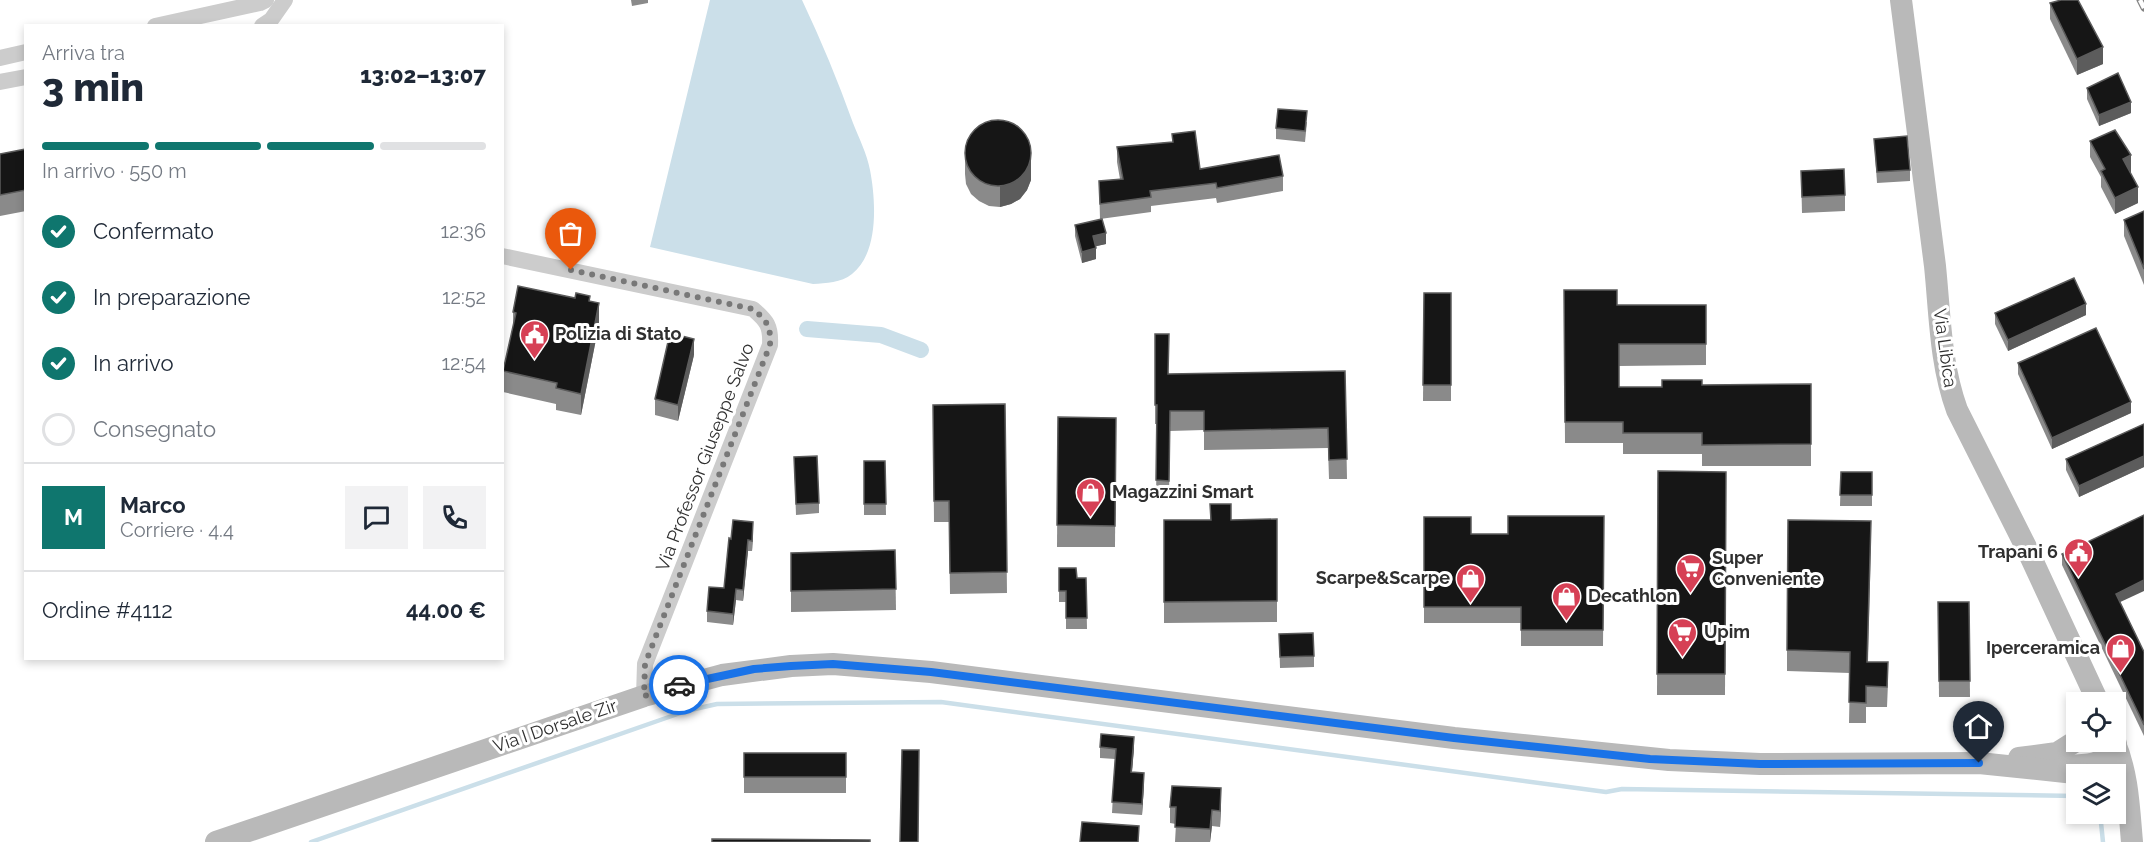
<!DOCTYPE html>
<html lang="it">
<head>
<meta charset="utf-8">
<style>
	:root { --surface:#fff; --page:#f2f2f3; --text:#1f2937; --muted:#747a83; --line:#e0e1e3; --accent:#0f766e }
	body { margin:0; font-family:Raleway,sans-serif; background:var(--page); color:var(--text); height:100vh; display:flex; flex-direction:column; font-size:22px; white-space:nowrap }
	* { box-sizing:border-box; margin:0 }
	p { font-size:20px; color:var(--muted) }
	.icon { flex:none; width:33px; height:33px; fill:none; stroke:currentColor; stroke-width:2; stroke-linecap:round; stroke-linejoin:round }
	.map { position:relative; flex:1; overflow:hidden }
	.side { position:absolute; left:24px; top:24px; width:480px; height:636px; display:flex; flex-direction:column; background:var(--surface); border-radius:0px; box-shadow:0 3px 9px #0003 }
	.side>* { flex:none }
	.tools { position:absolute; left:2066px; top:692px; display:grid; gap:12px }
	.tools a { display:grid; place-items:center; width:60px; height:60px; border-radius:0px; background:var(--surface); box-shadow:0 3px 9px #0003; font-size:30px }
	.pin { position:absolute; display:grid; place-items:center; width:51px; height:51px; color:#fff; margin:-62px -26px; border-radius:50% 50% 50% 0; rotate:-45deg; box-shadow:0 0 6px #0007 }
	.pin .icon { rotate:45deg }
	.courier { position:absolute; display:grid; place-items:center; width:60px; height:60px; margin:-30px; border:4px solid #1a73e8; border-radius:50%; background:#fff; color:#222; box-shadow:0 2px 8px #0007 }
	.summary em { font-style:normal; font-weight:800 }
	.summary div { display:flex; flex-direction:column-reverse }
	.summary { display:flex; align-items:center; justify-content:space-between; height:102px; padding:0 18px }
	h1 { font-size:39px; font-weight:800; line-height:45px }
	.bar { display:grid; grid-template-columns:repeat(4,1fr); gap:9px 6px; align-content:center; height:72px; padding:0 18px }
	.bar i { height:8px; border-radius:4px; background:var(--line) }
	.bar .on { background:var(--accent) }
	.bar p { grid-column:span 4 }
	.line { display:flex; align-items:center; gap:15px; padding:0 18px; border-top:2px solid var(--line) }
	.line div { flex:1 }
	.round { display:grid; place-items:center; flex:none; width:63px; height:63px; border-radius:0px; background:var(--page) }
	ol { padding:0 18px; list-style:none }
	li { display:flex; align-items:center; gap:18px; height:66px }
	li p { margin-inline-start:auto }
	li .icon { padding:6px; border-radius:50%; background:var(--accent); color:#fff; stroke-width:4 }
	li:last-child { color:var(--muted) }
	li i { width:33px; height:33px; border:3px solid var(--line); border-radius:50% }
	.map>svg:first-child { display:block }
</style>
</head>
<body>
<div class="map">
<svg width="2144" height="842" viewBox="0 0 2144 842">
	<rect width="100%" height="100%" fill="#fff"/>
	<path fill="#cbdfe9" d="M 710,0 L 802,0 C 821,40 838,81 853,123 C 859,138 867,154 870,170 C 876,201 879,253 852,274 C 841,283 826,283 813,284 L 650,247 Z"/>
	<g fill="none" stroke-linecap="round" stroke-linejoin="round">
		<g stroke="#cbdfe9" stroke-width="4.5">
			<polyline points="2100,813 2103,842"/>
			<polyline points="311,842 686,711 717,704 941,702 1606,792 1622,789 2076,796"/>
		</g>
		<polyline stroke="#cbdfe9" stroke-width="16" points="807,329 881,335 921,350"/>
		<g stroke="#ccc" stroke-width="16">
			<polyline points="155,26 260,3 266,0"/>
			<polyline points="262,26 271,20 285,0"/>
			<polyline points="0,58 26,52"/>
			<polyline points="0,82 26,77"/>
			<path d="M 502,256 L 753,309 C 767,321 771,326 770,345 L 645,664 L 644,696"/>
		</g>
		<g stroke="#b9b9b9" stroke-width="22">
			<path d="M 1901,0 C 1913,89 1924,178 1935,266 C 1940,315 1940,363 1957,410 L 2027,549 L 2098,702"/>
			<path d="M 2114,741 C 2128,773 2129,808 2132,842"/>
			<polyline points="2019,758 2057,753 2076,741"/>
			<path d="M 2066,766 C 2091,764 2102,767 2116,744"/>
			<polyline points="216,842 644,696 722,675 791,666 833,664 931,672 1454,738 1669,760 1760,764 1979,763 2084,774"/>
		</g>
		<defs>
			<polyline id="rail" points="2140,0 2144,8"/>
		</defs>
		<use href="#rail" stroke="#848484" stroke-width="7"/>
		<use href="#rail" stroke="#fff" stroke-width="4.5" stroke-dasharray="14" stroke-linecap="butt"/>
	</g>
	<g fill="#8a8a8a">
		<polygon points="631,0 648,0 648,3 632,6"/>
		<polygon points="2050,3 2103,64 2077,75 2050,19"/>
		<polygon points="2087,88 2131,113 2099,126 2087,99"/>
		<polygon points="1307,122 1305,142 1276,139 1276,128"/>
		<polygon points="1172,134 1200,169 1283,176 1283,191 1217,203 1216,198 1151,206 1151,212 1100,219 1099,181 1120,179 1117,162 1117,147 1172,142"/>
		<polygon points="1874,139 1910,170 1910,181 1877,183"/>
		<polygon points="2090,141 2131,172 2130,172 2138,203 2115,214 2101,187 2101,177 2090,157"/>
		<polygon points="26,149 26,211 0,216 0,154"/>
		<polygon points="965,152 1031,180 1027,190 1020,199 1011,204 1000,207 989,206 979,201 971,194 966,184 965,174"/>
		<polygon points="1801,171 1845,195 1845,211 1802,213"/>
		<polygon points="2144,211 2144,285 2124,236 2124,220"/>
		<polygon points="1075,225 1106,244 1096,246 1096,259 1082,263 1075,236"/>
		<polygon points="1564,290 1617,305 1706,305 1706,365 1619,366 1619,387 1662,387 1702,385 1811,384 1811,466 1702,466 1702,454 1623,454 1623,443 1565,443"/>
		<polygon points="1424,293 1451,293 1451,401 1423,401"/>
		<polygon points="590,301 599,324 581,415 556,410 556,404 503,392 503,371 513,328 513,312"/>
		<polygon points="1995,313 2086,315 2008,351 1995,324"/>
		<polygon points="1155,334 1169,374 1345,371 1347,479 1329,479 1328,448 1204,450 1204,430 1170,431 1169,500 1156,500 1157,424 1155,424"/>
		<polygon points="694,355 678,421 655,415 655,399"/>
		<polygon points="2018,363 2131,413 2052,449 2018,374"/>
		<polygon points="1005,404 1007,593 950,594 949,522 934,522 933,405"/>
		<polygon points="1058,417 1116,418 1115,547 1057,547"/>
		<polygon points="2144,424 2144,467 2079,497 2066,470 2066,459"/>
		<polygon points="794,457 819,503 819,513 796,515"/>
		<polygon points="864,461 885,461 886,515 864,515"/>
		<polygon points="1658,471 1726,472 1725,695 1657,695"/>
		<polygon points="1841,472 1872,472 1872,506 1840,506"/>
		<polygon points="1210,504 1231,520 1277,519 1277,622 1164,623 1164,520 1210,520"/>
		<polygon points="1604,516 1603,646 1521,646 1521,623 1424,623 1424,517 1471,534 1508,534"/>
		<polygon points="753,533 752,551 748,551 743,601 736,600 733,625 707,622 707,611 724,588 731,539"/>
		<polygon points="1871,542 1868,662 1888,683 1887,707 1866,707 1866,723 1849,723 1850,673 1787,671 1787,650"/>
		<polygon points="895,550 896,610 791,612 791,553"/>
		<polygon points="2062,554 2120,602 2144,652 2144,736 2062,565"/>
		<polygon points="1059,568 1077,578 1086,578 1087,629 1066,629 1066,602 1059,602"/>
		<polygon points="1938,602 1969,602 1970,697 1939,697"/>
		<polygon points="1279,634 1314,656 1314,667 1280,668"/>
		<polygon points="1100,747 1134,748 1132,772 1144,784 1142,815 1112,813 1115,759 1100,758"/>
		<rect x="744" y="753" width="102" height="40"/>
		<polygon points="1221,804 1220,827 1212,826 1210,842 1175,842 1176,824 1170,823 1170,807"/>
	</g>
	<g fill="#5c5c5c">
		<polygon points="2103,47 2103,64 2077,75 2077,59"/>
		<polygon points="2131,102 2131,113 2099,126 2099,115"/>
		<polygon points="2131,155 2131,172 2123,176 2123,159"/>
		<polygon points="1031,158 1031,180 1027,190 1020,199 1011,204 1000,207 1000,186"/>
		<polygon points="2138,187 2138,203 2115,214 2115,198"/>
		<polygon points="1106,233 1106,244 1093,247 1093,236"/>
		<polygon points="1096,248 1096,259 1082,263 1082,252"/>
		<polygon points="599,303 599,324 581,415 581,394"/>
		<polygon points="2086,304 2086,315 2008,351 2008,340"/>
		<polygon points="694,339 694,355 678,421 678,405"/>
		<polygon points="2131,402 2131,413 2052,449 2052,438"/>
		<polygon points="2144,456 2144,467 2079,497 2079,486"/>
		<polygon points="753,522 753,533 752,551 752,541"/>
		<polygon points="748,540 748,551 743,601 743,590"/>
		<polygon points="2144,580 2144,591 2116,604 2116,594"/>
		<polygon points="736,589 736,600 733,625 733,614"/>
		<polygon points="1134,737 1134,748 1131,783 1131,772"/>
		<polygon points="1144,773 1144,784 1142,815 1142,804"/>
		<polygon points="1221,788 1221,804 1220,827 1220,811"/>
		<polygon points="1212,810 1212,826 1210,842 1210,829"/>
	</g>
	<g fill="#161616" stroke="#5c5c5c" stroke-width="1.5">
		<polygon points="2061,0 2078,0 2103,47 2077,59 2050,3"/>
		<polygon points="2118,73 2131,102 2099,115 2087,88"/>
		<polygon points="1278,109 1307,111 1305,131 1276,128"/>
		<circle cx="998" cy="153" r="33"/>
		<polygon points="2115,130 2131,155 2123,159 2138,187 2115,198 2101,171 2105,169 2090,141"/>
		<polygon points="1195,131 1200,169 1279,155 1283,176 1217,188 1216,183 1150,191 1151,197 1100,204 1099,181 1123,179 1117,147 1173,142 1172,134"/>
		<polygon points="1907,136 1910,170 1877,172 1874,139"/>
		<polygon points="26,149 26,190 0,195 0,154"/>
		<polygon points="1844,169 1845,195 1802,197 1801,171"/>
		<polygon points="2144,211 2144,269 2124,220"/>
		<polygon points="1102,219 1106,233 1093,236 1096,248 1082,252 1075,225"/>
		<polygon points="2074,278 2086,304 2008,340 1995,313"/>
		<polygon points="518,286 575,298 576,293 590,296 589,301 599,303 581,394 556,388 557,383 503,371 516,313 513,312"/>
		<polygon points="1564,290 1617,290 1617,305 1706,305 1706,344 1619,344 1619,387 1662,387 1662,380 1702,380 1702,385 1811,384 1811,444 1702,445 1702,433 1623,433 1623,422 1565,422"/>
		<polygon points="1424,293 1451,293 1451,385 1423,385"/>
		<polygon points="2096,328 2131,402 2052,438 2018,363"/>
		<polygon points="670,333 694,339 678,405 655,399"/>
		<polygon points="1155,334 1169,334 1168,374 1345,371 1347,459 1329,460 1328,428 1204,431 1204,411 1170,411 1169,481 1156,480 1157,405 1155,405"/>
		<polygon points="1005,404 1007,572 950,573 949,501 934,501 933,405"/>
		<polygon points="1058,417 1116,418 1115,526 1057,525"/>
		<polygon points="2144,424 2144,456 2079,486 2066,459"/>
		<polygon points="817,456 819,503 796,504 794,457"/>
		<polygon points="864,461 885,461 886,504 864,504"/>
		<polygon points="1658,471 1726,472 1725,674 1657,674"/>
		<polygon points="1841,472 1872,472 1872,495 1840,495"/>
		<polygon points="1210,504 1231,504 1231,520 1277,519 1277,601 1164,602 1164,520 1211,520"/>
		<polygon points="2144,515 2144,580 2116,594 2144,652 2144,725 2062,554"/>
		<polygon points="1508,516 1604,516 1603,630 1521,630 1521,607 1424,607 1424,517 1471,517 1471,534 1508,534"/>
		<polygon points="733,520 753,522 752,541 748,540 743,590 736,589 733,614 707,611 709,587 724,588 729,538 731,539"/>
		<polygon points="1788,520 1871,521 1867,662 1888,662 1887,687 1866,686 1866,703 1849,702 1850,652 1787,650"/>
		<polygon points="895,550 896,589 791,591 791,553"/>
		<polygon points="1059,568 1076,568 1077,578 1086,578 1087,618 1066,618 1066,591 1059,591"/>
		<polygon points="1938,602 1969,602 1970,681 1939,681"/>
		<polygon points="1313,633 1314,656 1280,657 1279,634"/>
		<polygon points="1101,734 1134,737 1131,772 1144,773 1142,804 1112,802 1116,749 1100,747"/>
		<polygon points="902,750 919,750 918,842 900,842"/>
		<rect x="744" y="753" width="102" height="24"/>
		<polygon points="1172,786 1221,788 1220,811 1212,810 1210,829 1175,827 1176,807 1170,807"/>
		<polygon points="1082,822 1139,826 1138,842 1080,842"/>
		<polygon points="712,839 870,840 870,842 712,842"/>
	</g>
	<g fill="none" stroke-linecap="round" stroke-linejoin="round">
		<path stroke="#787878" stroke-width="6" stroke-dasharray="0 10.8" d="M 571,270 L 753,309 C 767,321 771,326 770,345 L 645,664 L 644,696 L 679,685"/>
		<polyline stroke="#1a73e8" stroke-width="8" points="679,685 754,669 791,666 833,664 931,672 1454,738 1650,759 1760,764 1979,763"/>
	</g>
	<defs>
		<symbol id="civic-pin" viewBox="-11 -11 22 30"><path d="M0 17L-7.5 6A9.5 9.5 0 1 1 7.5 6Z" fill="#d64055" stroke="#fff"/><path d="M-.6-6.5H3V-4.5H.6V-3L4-1V1h2V6H-6V1h2V-1L-.6-3ZM-1.2 2.5V6h2.4V2.5Z" fill="#fff"/></symbol>
		<symbol id="shop-pin" viewBox="-11 -11 22 30"><path d="M0 17L-7.5 6A9.5 9.5 0 1 1 7.5 6Z" fill="#d64055" stroke="#fff"/><path d="M-5-2.5h2.3a2.7 3.5 0 0 1 5.4 0H5L5.5 6h-11ZM-1.5-2.5h3a1.5 2.3 0 0 0-3 0Z" fill="#fff"/></symbol>
		<symbol id="supermarket-pin" viewBox="-11 -11 22 30"><path d="M0 17L-7.5 6A9.5 9.5 0 1 1 7.5 6Z" fill="#d64055" stroke="#fff"/><path d="M-6-5.5h2.5l.6 2H6L4.5 2H-2.5L-4.4-4H-6ZM-1.5 3.2a1.3 1.3 0 1 0 .1 0ZM3 3.2a1.3 1.3 0 1 0 .1 0Z" fill="#fff"/></symbol>
	</defs>
	<g fill-rule="evenodd">
		<use href="#civic-pin" x="518" y="318" width="33" height="45"/>
		<use href="#shop-pin" x="1074" y="476" width="33" height="45"/>
		<use href="#civic-pin" x="2062" y="536" width="33" height="45"/>
		<use href="#supermarket-pin" x="1674" y="552" width="33" height="45"/>
		<use href="#shop-pin" x="1454" y="562" width="33" height="45"/>
		<use href="#shop-pin" x="1550" y="580" width="33" height="45"/>
		<use href="#supermarket-pin" x="1666" y="616" width="33" height="45"/>
		<use href="#shop-pin" x="2104" y="632" width="33" height="45"/>
	</g>
	<g text-anchor="middle" stroke-width="6" stroke-linejoin="round" paint-order="stroke">
		<g font-size="18" font-weight="bold" fill="#2f2f2f" stroke="#fff" text-anchor="start">
			<text x="555" y="340">Polizia di Stato</text>
			<text x="1112" y="498">Magazzini Smart</text>
			<text x="2058" y="558" text-anchor="end">Trapani 6</text>
			<text x="1712" y="564">Super<tspan x="1712" dy="21">Conveniente</tspan></text>
			<text x="1450" y="584" text-anchor="end">Scarpe&amp;Scarpe</text>
			<text x="1588" y="602">Decathlon</text>
			<text x="1704" y="638">Upim</text>
			<text x="2100" y="654" text-anchor="end">Iperceramica</text>
		</g>
		<g font-size="18" fill="#2f2f2f" stroke="#fff">
			<text transform="translate(1945 348) rotate(82)" y="6">Via Libica</text>
			<text transform="translate(705 457) rotate(-69)" y="6">Via Professor Giuseppe Salvo</text>
			<text transform="translate(555 726) rotate(-19)" y="6">Via I Dorsale Zir</text>
		</g>
	</g>
</svg>
<div class="tools">
<a><svg class="icon" aria-label="locate" viewBox="0 0 24 24"><circle cx="12" cy="12" r="6"/><path d="M12 2v4M12 18v4M2 12h4M18 12h4"/></svg></a>
<a><svg class="icon" aria-label="layers" viewBox="0 0 24 24"><path d="M12 4l9 5-9 5-9-5zM3 14l9 5 9-5"/></svg></a>
</div>
<div class="pin" style="left:571px;top:270px;background:#ea580c"><svg class="icon" aria-label="bag" viewBox="0 0 24 24"><path d="M5 8h14l-1 12H6zM9 8a3 3 0 0 1 6 0"/></svg></div>
<div class="pin" style="left:1979px;top:763px;background:#1f2937"><svg class="icon" aria-label="home" viewBox="0 0 24 24"><path d="M3 11l9-7 9 7M6 9v11h12V9"/></svg></div>
<div class="courier" style="left:679px;top:685px"><svg class="icon" aria-label="car" viewBox="0 0 24 24"><path d="M5 17H2v-5l4-1 3-4h7l3 4 3 1v5h-3M9 17h6M6 11h13"/><circle cx="7" cy="17" r="2"/><circle cx="17" cy="17" r="2"/></svg></div>
<section class="side">
<div class="summary"><div><h1>3 min</h1><p>Arriva tra</p></div><em>13:02–13:07</em></div>
<div class="bar"><i class="on"></i><i class="on"></i><i class="on"></i><i></i><p>In arrivo · 550 m</p></div>
<ol>
<li><svg class="icon" aria-label="check" viewBox="0 0 24 24"><path d="M5 12l5 5 9-10"/></svg>Confermato<p>12:36</p></li>
<li><svg class="icon" aria-label="check" viewBox="0 0 24 24"><path d="M5 12l5 5 9-10"/></svg>In preparazione<p>12:52</p></li>
<li><svg class="icon" aria-label="check" viewBox="0 0 24 24"><path d="M5 12l5 5 9-10"/></svg>In arrivo<p>12:54</p></li>
<li><i></i>Consegnato</li>
</ol>
<div class="line" style="height:108px"><b class="round" style="background:var(--accent);color:#fff">M</b><div><b>Marco</b><p>Corriere · 4.4</p></div><a class="round"><svg class="icon" aria-label="chat" viewBox="0 0 24 24"><path d="M4 5h16v11H9l-5 4z"/></svg></a><a class="round"><svg class="icon" aria-label="phone" viewBox="0 0 24 24"><path d="M5 4h4l2 5-3 2q2 4 5 5l2-3 5 2v4C11 20 4 13 5 4z"/></svg></a></div>
<div class="line" style="height:78px"><div>Ordine #4112</div><b>44.00 €</b></div>
</section>
</div>
</body>
</html>
